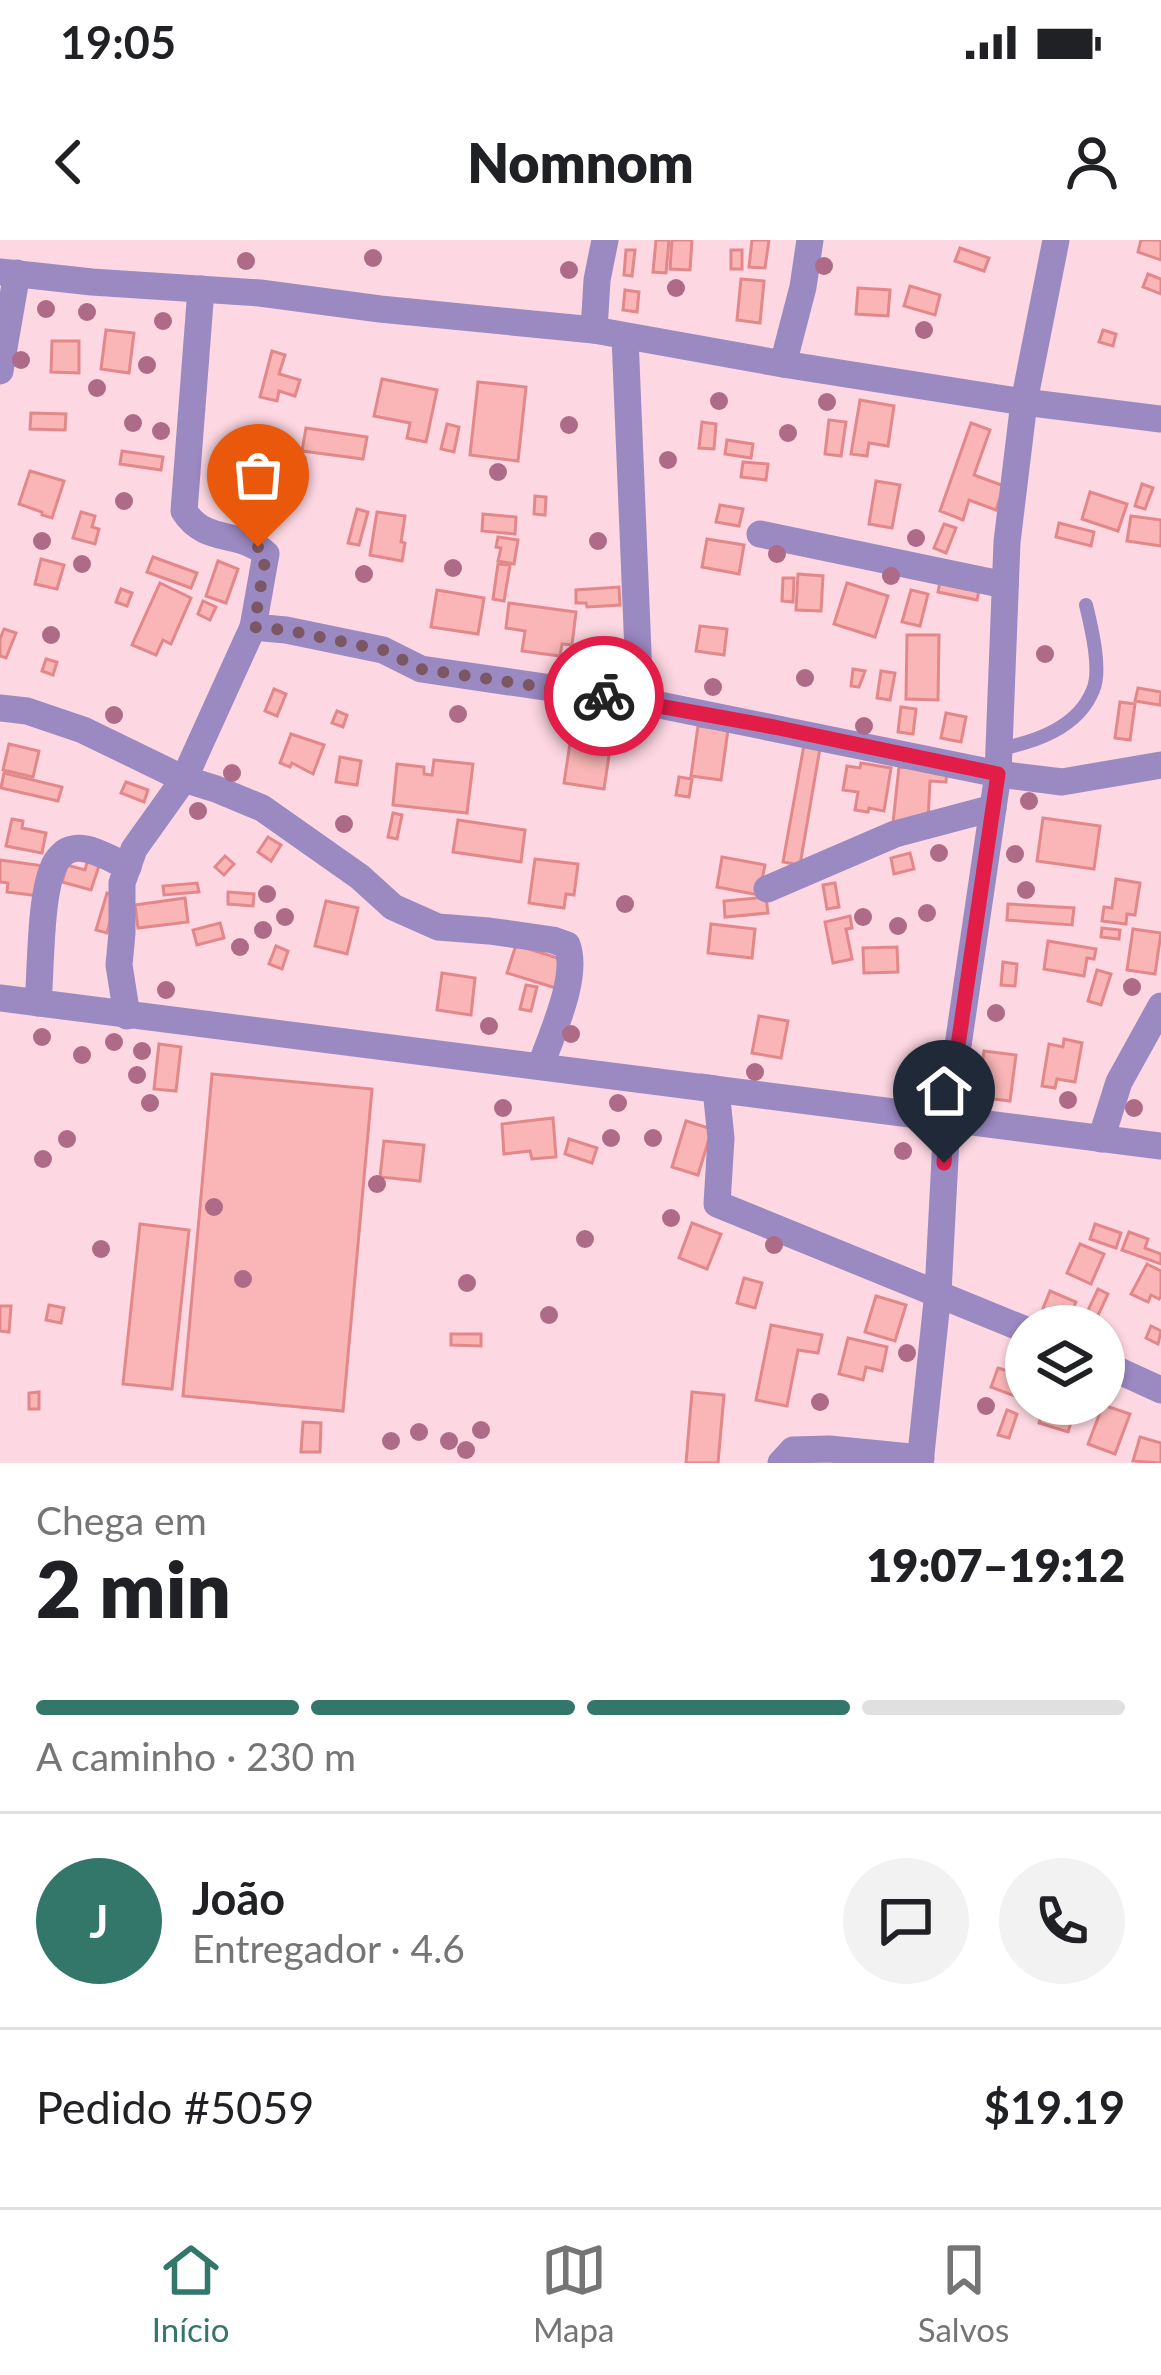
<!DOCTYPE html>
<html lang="pt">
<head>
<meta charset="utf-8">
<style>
	:root { --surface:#fff; --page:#f2f2f2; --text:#202124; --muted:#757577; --line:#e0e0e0; --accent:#33776a }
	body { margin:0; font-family:Lato,sans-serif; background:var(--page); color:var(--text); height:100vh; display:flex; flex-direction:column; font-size:45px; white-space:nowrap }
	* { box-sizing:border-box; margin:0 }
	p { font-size:39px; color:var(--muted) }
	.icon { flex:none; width:66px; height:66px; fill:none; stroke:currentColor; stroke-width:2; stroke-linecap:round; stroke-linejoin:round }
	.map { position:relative; height:1223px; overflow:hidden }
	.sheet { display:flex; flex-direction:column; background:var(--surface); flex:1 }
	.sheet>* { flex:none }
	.tools { position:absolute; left:1005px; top:1065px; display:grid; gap:24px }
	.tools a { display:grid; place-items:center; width:120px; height:120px; border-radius:50%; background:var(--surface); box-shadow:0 3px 9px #0004; font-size:60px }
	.pin { position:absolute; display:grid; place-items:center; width:102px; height:102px; color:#fff; margin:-123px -51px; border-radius:50% 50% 50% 0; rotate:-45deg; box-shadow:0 0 12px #0007 }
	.pin .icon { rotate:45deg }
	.courier { position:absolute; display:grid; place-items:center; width:120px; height:120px; margin:-60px; border:9px solid #e11d48; border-radius:50%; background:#fff; color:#222; box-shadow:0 3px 15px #0007 }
	.summary em { font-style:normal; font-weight:800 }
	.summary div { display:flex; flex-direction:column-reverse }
	.summary { display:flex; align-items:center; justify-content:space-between; height:204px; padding:0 36px }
	h1 { font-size:78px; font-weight:800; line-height:90px }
	.bar { display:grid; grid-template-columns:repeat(4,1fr); gap:18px 12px; align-content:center; height:144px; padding:0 36px }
	.bar i { height:15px; border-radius:9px; background:var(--line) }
	.bar .active { background:var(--accent) }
	.bar p { grid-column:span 4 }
	.line { display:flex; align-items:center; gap:30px; padding:0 36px; border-top:3px solid var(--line) }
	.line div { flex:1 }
	.round { display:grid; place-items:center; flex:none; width:126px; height:126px; border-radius:63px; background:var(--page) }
	.status { display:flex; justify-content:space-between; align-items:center; height:84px; padding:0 60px; background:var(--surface); direction:ltr }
	.status svg { height:33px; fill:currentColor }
	header { display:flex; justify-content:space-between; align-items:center; height:156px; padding:0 36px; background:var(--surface); font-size:54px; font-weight:800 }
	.tabs { display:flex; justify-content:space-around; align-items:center; height:168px; border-top:3px solid var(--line); background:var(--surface); font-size:33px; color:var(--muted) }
	.tabs a { display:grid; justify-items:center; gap:6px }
	.tabs .active { color:var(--accent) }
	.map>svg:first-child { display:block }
</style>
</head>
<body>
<div class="status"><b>19:05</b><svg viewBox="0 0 49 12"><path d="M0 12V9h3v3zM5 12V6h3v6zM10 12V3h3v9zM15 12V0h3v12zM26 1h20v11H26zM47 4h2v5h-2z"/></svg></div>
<header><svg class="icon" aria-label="back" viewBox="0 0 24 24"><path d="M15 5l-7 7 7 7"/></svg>Nomnom<svg class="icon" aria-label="person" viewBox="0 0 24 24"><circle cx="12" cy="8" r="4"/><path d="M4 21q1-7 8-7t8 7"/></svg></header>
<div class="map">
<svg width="1161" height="1223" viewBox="0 0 1161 1223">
	<rect width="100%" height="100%" fill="#fdd7e2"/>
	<g fill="#fab6b6" stroke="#e2888a" stroke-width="3">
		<polygon points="656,0 669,0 666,33 653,32"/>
		<polygon points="672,0 692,0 690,30 670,29"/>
		<polygon points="752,0 769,0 765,28 749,27"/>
		<polygon points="1141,0 1161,0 1161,20 1138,12"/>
		<polygon points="960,8 989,18 984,31 955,21"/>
		<polygon points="626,10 635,10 632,36 624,35"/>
		<rect x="731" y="10" width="11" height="19"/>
		<polygon points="1148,34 1161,39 1161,54 1143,47"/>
		<polygon points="741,39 764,41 760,83 737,80"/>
		<polygon points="910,46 940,55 935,75 904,66"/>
		<polygon points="858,48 890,50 888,76 856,74"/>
		<polygon points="625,50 639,52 637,72 623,70"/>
		<polygon points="106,90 134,93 129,133 101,129"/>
		<polygon points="1103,90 1116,94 1113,106 1099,102"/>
		<polygon points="52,101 79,101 79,133 51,132"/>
		<polygon points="272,111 285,115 279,134 300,140 295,156 279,151 277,161 260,157"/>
		<polygon points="382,139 437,150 426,202 407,198 410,183 374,176"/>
		<polygon points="478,142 526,147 518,221 470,215"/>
		<polygon points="860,160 894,166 888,206 869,203 867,216 851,214"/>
		<polygon points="31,173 66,174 65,190 30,189"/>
		<polygon points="829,180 846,182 841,216 825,214"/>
		<polygon points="702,182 716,184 714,209 699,208"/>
		<polygon points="971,183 990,190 974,235 1004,246 996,270 969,260 963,280 940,271"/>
		<polygon points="447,184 459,187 454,212 441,209"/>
		<polygon points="306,188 367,197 363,219 302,211"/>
		<polygon points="727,200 753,204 751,218 725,214"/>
		<polygon points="226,205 265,215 257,247 218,237"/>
		<polygon points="122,211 163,217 161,230 120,224"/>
		<polygon points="294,217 305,218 304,235 292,234"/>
		<polygon points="743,222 768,224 766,240 741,237"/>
		<polygon points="30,231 64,241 52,278 42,275 42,272 19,264"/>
		<polygon points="876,241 900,245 892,288 869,284"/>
		<polygon points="1142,244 1153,248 1145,269 1135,266"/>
		<polygon points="1090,252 1127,264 1118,291 1082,279"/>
		<polygon points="535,256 546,257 545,275 534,274"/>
		<polygon points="720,265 743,269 739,286 716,282"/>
		<polygon points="357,269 368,272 359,305 348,303"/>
		<polygon points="81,272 95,276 92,287 99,289 95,304 73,298"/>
		<polygon points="377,272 405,276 401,302 405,303 402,321 370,315"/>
		<polygon points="483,274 516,277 515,294 482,291"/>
		<polygon points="1131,276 1161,280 1161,306 1127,301"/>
		<polygon points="1059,283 1094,292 1091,306 1056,297"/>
		<polygon points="944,284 956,288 946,313 934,308"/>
		<polygon points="498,297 518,300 514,324 498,321 501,308 496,307"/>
		<polygon points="707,299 744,305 739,334 702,327"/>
		<polygon points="153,317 197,333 191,348 147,332"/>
		<polygon points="41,319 64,325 57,349 35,344"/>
		<polygon points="218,321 238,329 226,363 206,356"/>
		<polygon points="498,324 510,325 504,361 493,359"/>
		<polygon points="798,334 823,336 821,371 796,370"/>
		<polygon points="941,337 980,345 977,360 938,352"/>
		<polygon points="783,338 794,338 793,362 782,361"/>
		<polygon points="160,343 191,358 171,404 163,400 156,415 132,405"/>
		<polygon points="847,343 888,356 875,397 834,384"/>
		<polygon points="619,347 620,365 587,367 586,363 576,363 576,350"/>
		<polygon points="121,349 132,353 127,366 116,362"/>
		<polygon points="437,350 484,358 478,394 431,387"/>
		<polygon points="911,350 928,354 920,386 902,382"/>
		<polygon points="203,361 216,367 210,380 198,374"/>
		<polygon points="509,363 576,372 572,405 562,404 560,416 522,411 525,391 506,388"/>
		<polygon points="700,386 727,389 724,415 696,411"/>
		<polygon points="4,389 16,393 6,418 0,416 0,399"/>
		<polygon points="907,395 939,395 938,460 906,459"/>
		<polygon points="46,419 57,422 53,435 42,431"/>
		<polygon points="853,429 865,431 859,447 851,446"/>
		<polygon points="881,431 895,433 890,460 877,458"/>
		<polygon points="1138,448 1161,452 1160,465 1135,461"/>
		<polygon points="274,449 286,454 277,476 265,471"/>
		<polygon points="1120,462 1135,464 1130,500 1115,498"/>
		<polygon points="901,467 916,469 913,494 898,492"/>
		<polygon points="337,471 347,475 343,487 332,483"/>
		<polygon points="946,473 966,477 961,502 941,498"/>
		<polygon points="698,486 728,490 721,540 691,536"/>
		<polygon points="572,490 612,496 604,549 564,543"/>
		<polygon points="291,494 324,505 313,534 292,523 290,527 280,523"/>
		<polygon points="9,504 39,511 33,537 3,530"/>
		<polygon points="804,505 820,508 800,625 783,622"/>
		<polygon points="340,517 361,521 357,545 336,542"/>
		<polygon points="434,520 473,524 467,573 393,565 397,524 424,527 424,534 432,535"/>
		<polygon points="861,523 891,528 884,571 869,568 868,572 855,570 858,552 843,550 847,526 860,528"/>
		<polygon points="899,527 947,529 946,542 930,541 928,579 893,583"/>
		<polygon points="4,533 62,547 58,561 1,548"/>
		<polygon points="679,537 692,539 689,557 676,555"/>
		<polygon points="126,542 148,550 144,562 121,553"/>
		<polygon points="393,573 402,575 397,599 388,597"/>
		<polygon points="1043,578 1100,586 1094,629 1037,621"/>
		<polygon points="12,579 23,581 22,588 46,593 42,613 6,606"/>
		<polygon points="458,580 525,590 521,622 453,612"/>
		<polygon points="268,597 281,605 271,621 258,612"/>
		<polygon points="910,613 914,629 894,634 891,618"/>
		<polygon points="225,616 234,624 224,635 215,627"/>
		<polygon points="722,617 765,625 759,655 717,647"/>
		<polygon points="88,619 100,623 91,650 62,642 67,625 85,630"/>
		<polygon points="535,619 578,624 574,655 566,654 564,668 529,663"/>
		<polygon points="0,620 44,626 40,656 7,652 8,643 0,642"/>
		<polygon points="1116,639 1140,643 1135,675 1127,674 1126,684 1102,681 1104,667 1112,668"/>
		<polygon points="197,643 199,652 164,655 163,646"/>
		<polygon points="835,643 839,667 827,669 823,645"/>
		<polygon points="228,652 254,654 253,666 228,664"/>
		<polygon points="107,653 117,656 107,693 96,690"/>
		<polygon points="766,657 768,673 725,677 724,661"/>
		<polygon points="185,658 188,682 138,688 135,665"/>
		<polygon points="326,661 358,668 347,714 315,706"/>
		<polygon points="1008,664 1074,668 1072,685 1007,680"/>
		<polygon points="850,676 852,688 846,689 852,719 833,723 825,682"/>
		<polygon points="220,683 224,698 197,705 193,690"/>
		<polygon points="711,684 755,689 752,718 708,713"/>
		<polygon points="1102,688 1120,690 1119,699 1101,697"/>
		<polygon points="1133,689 1161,693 1155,734 1127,730"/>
		<polygon points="1048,701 1096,709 1094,719 1087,718 1084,736 1044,729"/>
		<polygon points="516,705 564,720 556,748 507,733"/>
		<polygon points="276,706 288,711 282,729 269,724"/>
		<polygon points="897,707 898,732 864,733 863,708"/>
		<polygon points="1003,722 1017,724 1015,746 1001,745"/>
		<polygon points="1097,730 1111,734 1101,765 1088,761"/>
		<polygon points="442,733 475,738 471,775 437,770"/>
		<polygon points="526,745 537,747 531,771 520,769"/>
		<polygon points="759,776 788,781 781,818 752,813"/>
		<polygon points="1064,799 1082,803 1075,842 1057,839 1055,848 1042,846 1049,804 1063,807"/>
		<polygon points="159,804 181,807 176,851 154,849"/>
		<polygon points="984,811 1016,815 1010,861 978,857"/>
		<polygon points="212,834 372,849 343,1171 183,1156"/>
		<polygon points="553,878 556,917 532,919 530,911 504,914 502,884"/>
		<polygon points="686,881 712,889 698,935 672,927"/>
		<polygon points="569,899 597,908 592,923 565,914"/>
		<polygon points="384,901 424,905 420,941 380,937"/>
		<polygon points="692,983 721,994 707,1029 679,1018"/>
		<polygon points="140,984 189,990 172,1149 123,1144"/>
		<polygon points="1095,984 1121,993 1116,1008 1090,999"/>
		<polygon points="1129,992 1148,999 1145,1008 1161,1014 1161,1024 1122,1010"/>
		<polygon points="1080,1004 1104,1014 1091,1044 1067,1033"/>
		<polygon points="1147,1024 1161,1031 1161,1056 1159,1059 1151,1055 1148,1062 1131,1054"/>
		<polygon points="744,1038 762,1043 755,1068 737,1063"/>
		<polygon points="1098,1049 1108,1054 1093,1086 1088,1086 1082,1083"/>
		<polygon points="1050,1051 1076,1062 1066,1086 1040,1076"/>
		<polygon points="876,1056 906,1065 895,1101 865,1092"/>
		<polygon points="49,1065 64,1068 61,1083 46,1080"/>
		<polygon points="0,1066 11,1066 9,1092 0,1091"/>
		<polygon points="771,1085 822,1095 818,1113 798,1110 787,1166 756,1160"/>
		<polygon points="1151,1086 1161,1091 1158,1104 1146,1098"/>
		<polygon points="451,1094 481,1094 481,1106 451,1105"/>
		<polygon points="848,1098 887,1107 882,1131 866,1127 863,1140 839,1134"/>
		<polygon points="998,1128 1026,1137 1020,1158 991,1147"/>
		<polygon points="39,1152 39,1169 29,1169 29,1153"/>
		<polygon points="692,1152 724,1155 718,1223 686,1223"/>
		<polygon points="1045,1164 1077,1164 1068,1192 1039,1183"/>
		<polygon points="1103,1165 1130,1174 1115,1214 1088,1204"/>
		<polygon points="1007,1170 1017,1174 1009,1198 998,1195"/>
		<polygon points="303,1182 321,1183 320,1212 301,1212"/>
		<polygon points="1140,1197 1161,1203 1161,1223 1133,1221"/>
	</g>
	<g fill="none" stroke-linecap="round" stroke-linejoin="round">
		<path stroke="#9b89c2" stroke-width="14" d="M 999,509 C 1035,502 1078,488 1093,450 C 1102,430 1091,386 1086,365"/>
		<g stroke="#9b89c2" stroke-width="27">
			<polyline points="0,32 92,42 260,53 380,69 594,90 783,124 1024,162 1161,179"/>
			<path d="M 201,49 L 184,271 C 205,305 241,290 266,314 L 253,387 L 286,390 L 383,410 L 421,429 L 640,461 L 998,534 L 1062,542 L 1161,525"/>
			<polyline points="594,90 597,40 605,0"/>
			<polyline points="625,97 640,461"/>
			<polyline points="783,124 803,47 810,0"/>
			<polyline points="0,131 17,33"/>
			<polyline points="760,294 1005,345"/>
			<path d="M 0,468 L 27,471 L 83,490 L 184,539 L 216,549 L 262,568 L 360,637 L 393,667 L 438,687 L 489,691 L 553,700 L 567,705 C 579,737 552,793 541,825"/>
			<polyline points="767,649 895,594 993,568"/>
			<polyline points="0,758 1161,906"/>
			<path d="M 38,763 C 41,728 40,658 53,628 C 56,620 64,610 73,609 C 89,605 113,620 128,627"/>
			<polyline points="127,776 119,725 122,693 122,643 134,609 184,539 253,387"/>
			<polyline points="702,847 716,849 721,898 717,964 1026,1090"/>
			<polyline points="1101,899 1119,842 1161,766"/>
			<polyline points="1104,1124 1161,1150"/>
			<polyline points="781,1223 793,1210 829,1209 921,1218"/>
			<polyline points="920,1223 938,1052 947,880 998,534 1007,302 1024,162 1056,0"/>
		</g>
	</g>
	<g fill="#ae6b87">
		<circle cx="373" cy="18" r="9"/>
		<circle cx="246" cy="21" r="9"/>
		<circle cx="824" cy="26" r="9"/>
		<circle cx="569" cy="30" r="9"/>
		<circle cx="676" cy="48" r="9"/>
		<circle cx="46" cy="69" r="9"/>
		<circle cx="87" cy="72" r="9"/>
		<circle cx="163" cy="81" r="9"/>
		<circle cx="924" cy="90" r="9"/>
		<circle cx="21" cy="120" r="9"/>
		<circle cx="147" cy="125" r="9"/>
		<circle cx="97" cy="148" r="9"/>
		<circle cx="719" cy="161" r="9"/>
		<circle cx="827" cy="162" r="9"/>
		<circle cx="133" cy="183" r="9"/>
		<circle cx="569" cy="185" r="9"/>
		<circle cx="161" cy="191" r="9"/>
		<circle cx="788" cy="193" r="9"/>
		<circle cx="668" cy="220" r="9"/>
		<circle cx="498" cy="232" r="9"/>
		<circle cx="124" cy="261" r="9"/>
		<circle cx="916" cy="298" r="9"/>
		<circle cx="42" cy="301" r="9"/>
		<circle cx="598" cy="301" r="9"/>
		<circle cx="777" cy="314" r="9"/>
		<circle cx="82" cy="324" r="9"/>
		<circle cx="453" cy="328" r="9"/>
		<circle cx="364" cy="334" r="9"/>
		<circle cx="891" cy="336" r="9"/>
		<circle cx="51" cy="395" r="9"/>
		<circle cx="602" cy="414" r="9"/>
		<circle cx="1045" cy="414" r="9"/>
		<circle cx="805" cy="438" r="9"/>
		<circle cx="713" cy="447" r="9"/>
		<circle cx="458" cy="474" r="9"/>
		<circle cx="114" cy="475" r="9"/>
		<circle cx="864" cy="486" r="9"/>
		<circle cx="232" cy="533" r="9"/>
		<circle cx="1029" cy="561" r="9"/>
		<circle cx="198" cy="571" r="9"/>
		<circle cx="344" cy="584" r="9"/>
		<circle cx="939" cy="613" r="9"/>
		<circle cx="1015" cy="614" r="9"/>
		<circle cx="1026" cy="650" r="9"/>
		<circle cx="267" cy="654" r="9"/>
		<circle cx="625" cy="664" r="9"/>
		<circle cx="927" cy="673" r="9"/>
		<circle cx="285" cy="677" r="9"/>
		<circle cx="863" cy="677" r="9"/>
		<circle cx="898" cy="686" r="9"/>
		<circle cx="263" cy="690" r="9"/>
		<circle cx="240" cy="707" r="9"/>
		<circle cx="1132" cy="747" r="9"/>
		<circle cx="166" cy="750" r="9"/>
		<circle cx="996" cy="773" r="9"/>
		<circle cx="489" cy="786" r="9"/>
		<circle cx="571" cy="794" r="9"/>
		<circle cx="42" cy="797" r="9"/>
		<circle cx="114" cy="802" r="9"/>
		<circle cx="142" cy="811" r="9"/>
		<circle cx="82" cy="815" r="9"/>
		<circle cx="755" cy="832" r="9"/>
		<circle cx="137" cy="835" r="9"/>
		<circle cx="1068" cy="860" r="9"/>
		<circle cx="150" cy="863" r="9"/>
		<circle cx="618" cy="863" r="9"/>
		<circle cx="503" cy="868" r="9"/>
		<circle cx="1134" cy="868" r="9"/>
		<circle cx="611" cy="898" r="9"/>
		<circle cx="653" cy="898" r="9"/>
		<circle cx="67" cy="899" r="9"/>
		<circle cx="903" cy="911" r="9"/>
		<circle cx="43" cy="919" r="9"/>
		<circle cx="377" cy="944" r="9"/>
		<circle cx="214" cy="967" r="9"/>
		<circle cx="671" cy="978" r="9"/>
		<circle cx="585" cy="999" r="9"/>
		<circle cx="774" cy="1005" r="9"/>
		<circle cx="101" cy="1009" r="9"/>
		<circle cx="243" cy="1039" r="9"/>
		<circle cx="467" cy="1043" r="9"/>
		<circle cx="549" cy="1075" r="9"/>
		<circle cx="907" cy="1113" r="9"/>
		<circle cx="820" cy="1162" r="9"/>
		<circle cx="986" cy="1166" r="9"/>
		<circle cx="481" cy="1190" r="9"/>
		<circle cx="419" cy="1192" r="9"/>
		<circle cx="391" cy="1201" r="9"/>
		<circle cx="449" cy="1201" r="9"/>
		<circle cx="466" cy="1210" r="9"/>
	</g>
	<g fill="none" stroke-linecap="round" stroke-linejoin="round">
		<polyline stroke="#7a5763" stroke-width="12" stroke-dasharray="0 21.6" points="258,307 266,314 254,387 286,390 383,410 421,429 604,456"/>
		<polyline stroke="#e11d48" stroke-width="15" points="604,456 774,487 998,534 947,880 944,923"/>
	</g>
</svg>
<div class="tools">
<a><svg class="icon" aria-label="layers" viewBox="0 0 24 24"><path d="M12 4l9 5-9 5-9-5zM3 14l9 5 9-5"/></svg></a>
</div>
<div class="pin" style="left:258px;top:307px;background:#ea580c"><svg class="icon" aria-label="bag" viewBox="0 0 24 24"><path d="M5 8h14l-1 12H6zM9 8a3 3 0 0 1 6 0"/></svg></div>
<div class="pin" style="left:944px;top:923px;background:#1f2937"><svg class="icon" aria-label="home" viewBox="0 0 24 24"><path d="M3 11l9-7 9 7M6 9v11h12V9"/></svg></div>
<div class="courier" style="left:604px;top:456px"><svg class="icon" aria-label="bike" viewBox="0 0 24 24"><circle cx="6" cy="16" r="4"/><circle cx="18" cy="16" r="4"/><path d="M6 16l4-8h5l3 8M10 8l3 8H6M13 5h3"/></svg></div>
</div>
<section class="sheet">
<div class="summary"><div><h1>2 min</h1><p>Chega em</p></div><em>19:07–19:12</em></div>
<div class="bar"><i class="active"></i><i class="active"></i><i class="active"></i><i></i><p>A caminho · 230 m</p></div>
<div class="line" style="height:216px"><b class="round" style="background:var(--accent);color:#fff">J</b><div><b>João</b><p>Entregador · 4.6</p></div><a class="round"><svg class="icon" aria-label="chat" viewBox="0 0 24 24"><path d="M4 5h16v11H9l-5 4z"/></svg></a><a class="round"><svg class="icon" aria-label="phone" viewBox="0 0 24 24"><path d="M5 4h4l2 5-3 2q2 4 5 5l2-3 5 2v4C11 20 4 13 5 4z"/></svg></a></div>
<div class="line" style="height:156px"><div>Pedido #5059</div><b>$19.19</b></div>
</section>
<nav class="tabs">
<a class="active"><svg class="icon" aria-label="home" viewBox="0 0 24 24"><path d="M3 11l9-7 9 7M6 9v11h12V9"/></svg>Início</a>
<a><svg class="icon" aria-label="map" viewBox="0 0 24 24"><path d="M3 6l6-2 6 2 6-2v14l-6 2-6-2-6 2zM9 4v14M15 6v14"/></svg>Mapa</a>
<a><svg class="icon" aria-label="saved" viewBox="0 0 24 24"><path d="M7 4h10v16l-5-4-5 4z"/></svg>Salvos</a>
</nav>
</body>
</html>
